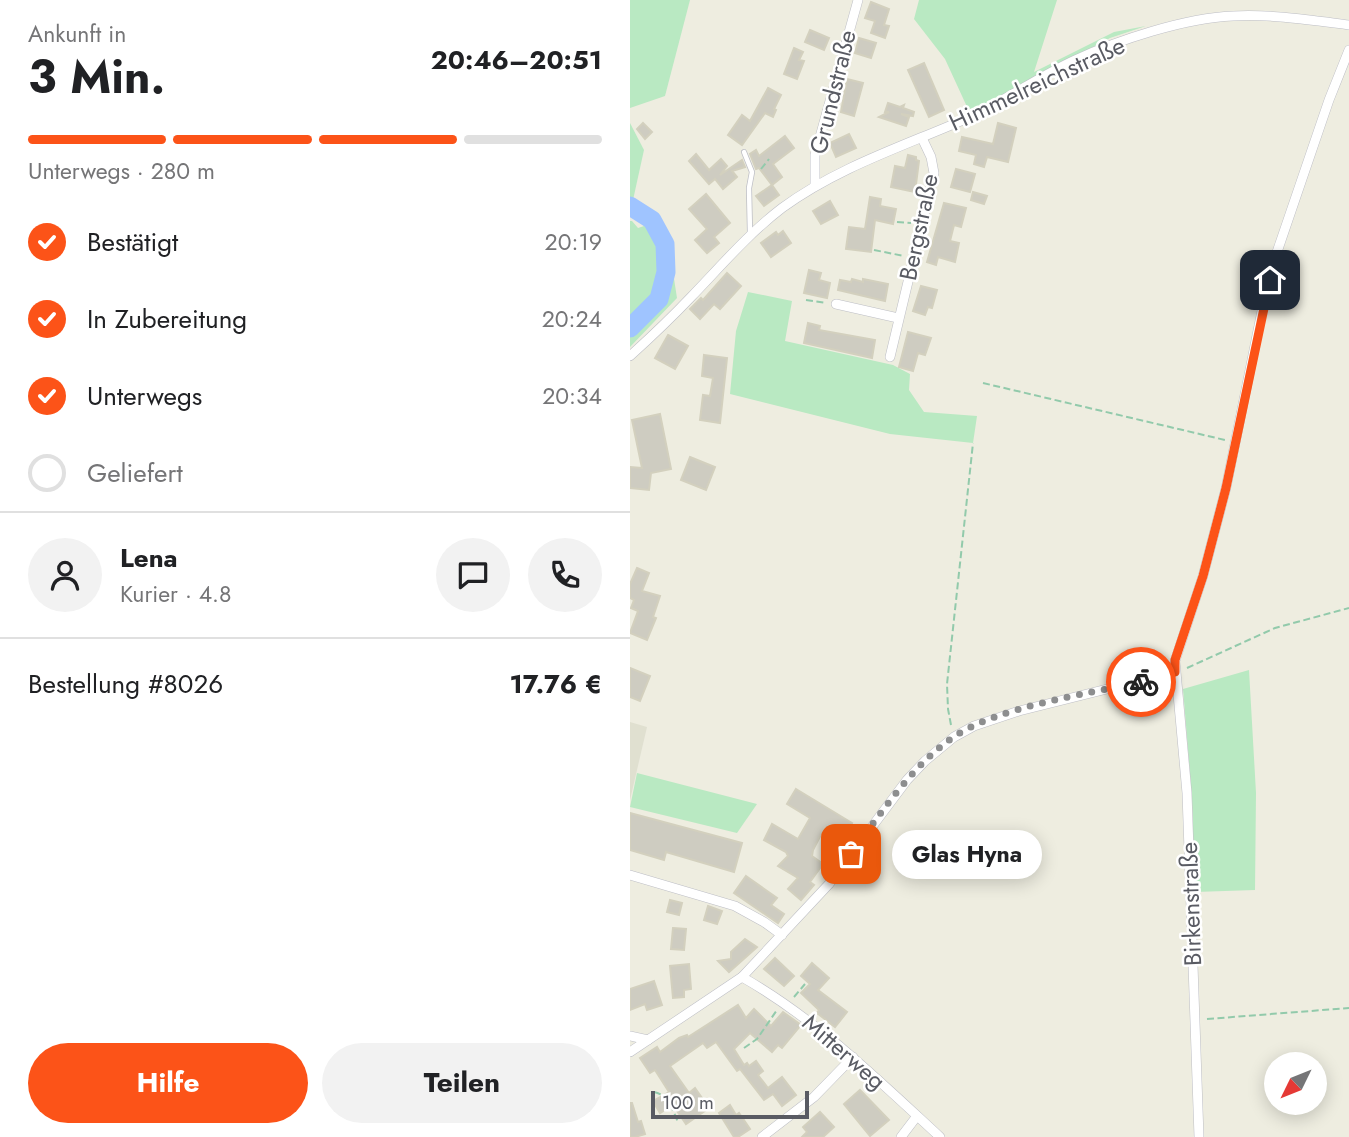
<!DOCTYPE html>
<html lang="de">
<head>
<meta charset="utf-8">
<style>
	:root { --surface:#fff; --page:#f2f2f2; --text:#202124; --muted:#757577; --line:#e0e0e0; --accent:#fc5318 }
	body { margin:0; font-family:Jost,sans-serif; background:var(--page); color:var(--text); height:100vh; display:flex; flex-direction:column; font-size:26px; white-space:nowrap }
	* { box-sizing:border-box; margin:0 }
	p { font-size:23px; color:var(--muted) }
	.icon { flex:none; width:38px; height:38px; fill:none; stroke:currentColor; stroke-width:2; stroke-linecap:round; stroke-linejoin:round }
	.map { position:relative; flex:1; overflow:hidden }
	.sheet { display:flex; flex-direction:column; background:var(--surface); width:630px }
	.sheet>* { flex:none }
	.needle { width:46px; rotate:227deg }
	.buttons { position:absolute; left:634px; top:1052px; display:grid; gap:14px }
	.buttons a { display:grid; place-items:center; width:63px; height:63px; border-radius:50%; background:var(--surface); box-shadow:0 4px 18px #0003; font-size:35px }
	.scale { position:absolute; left:21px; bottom:18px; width:158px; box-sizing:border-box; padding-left:7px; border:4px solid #595b63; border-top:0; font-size:19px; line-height:24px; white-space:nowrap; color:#595b63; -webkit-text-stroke:5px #fff; paint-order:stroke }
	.pin { position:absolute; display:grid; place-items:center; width:60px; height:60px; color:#fff; margin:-30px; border-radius:14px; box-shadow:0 4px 10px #0006 }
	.courier { position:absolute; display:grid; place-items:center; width:70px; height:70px; margin:-35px; border:5px solid #fc5318; border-radius:50%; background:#fff; color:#222; box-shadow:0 2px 9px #0007 }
	.bubble { position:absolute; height:49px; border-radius:24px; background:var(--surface); box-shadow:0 4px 18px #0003; font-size:23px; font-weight:700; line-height:49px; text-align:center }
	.head em { font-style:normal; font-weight:700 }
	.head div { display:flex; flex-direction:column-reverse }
	.head { display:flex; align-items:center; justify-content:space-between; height:119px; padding:0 28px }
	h1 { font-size:46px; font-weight:700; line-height:52px }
	.bar { display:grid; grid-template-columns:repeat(4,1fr); gap:10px 7px; align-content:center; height:84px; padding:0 28px }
	.bar i { height:9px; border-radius:5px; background:var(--line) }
	.bar .current { background:var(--accent) }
	.bar p { grid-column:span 4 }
	.line { display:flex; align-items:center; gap:18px; padding:0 28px; border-top:2px solid var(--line) }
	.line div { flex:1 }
	.round { display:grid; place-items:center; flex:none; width:74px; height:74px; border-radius:37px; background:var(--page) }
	ol { padding:0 28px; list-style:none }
	li { display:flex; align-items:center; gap:21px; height:77px }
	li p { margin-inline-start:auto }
	li .icon { padding:7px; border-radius:50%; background:var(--accent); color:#fff; stroke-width:4 }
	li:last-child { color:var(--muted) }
	li i { width:38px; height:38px; border:4px solid var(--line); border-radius:50% }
	.primary-button { display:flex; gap:14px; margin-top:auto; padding:14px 28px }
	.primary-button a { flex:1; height:80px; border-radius:42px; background:var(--accent); color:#fff; font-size:28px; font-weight:700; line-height:80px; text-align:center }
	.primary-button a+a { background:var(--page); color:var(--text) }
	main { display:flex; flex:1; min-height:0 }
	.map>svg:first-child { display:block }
</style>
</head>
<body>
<main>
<section class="sheet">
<div class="head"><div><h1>3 Min.</h1><p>Ankunft in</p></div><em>20:46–20:51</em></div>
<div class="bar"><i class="current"></i><i class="current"></i><i class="current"></i><i></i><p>Unterwegs · 280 m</p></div>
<ol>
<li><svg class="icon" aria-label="check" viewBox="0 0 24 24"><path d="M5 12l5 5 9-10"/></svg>Bestätigt<p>20:19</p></li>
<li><svg class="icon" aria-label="check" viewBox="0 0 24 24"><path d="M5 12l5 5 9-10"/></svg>In Zubereitung<p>20:24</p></li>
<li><svg class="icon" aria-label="check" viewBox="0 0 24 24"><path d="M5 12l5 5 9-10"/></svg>Unterwegs<p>20:34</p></li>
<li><i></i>Geliefert</li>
</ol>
<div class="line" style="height:126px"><a class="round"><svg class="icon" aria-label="person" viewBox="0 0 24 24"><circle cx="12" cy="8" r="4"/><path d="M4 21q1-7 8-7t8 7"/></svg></a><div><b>Lena</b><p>Kurier · 4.8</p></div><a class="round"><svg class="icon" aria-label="chat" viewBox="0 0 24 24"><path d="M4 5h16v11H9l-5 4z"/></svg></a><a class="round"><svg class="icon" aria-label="phone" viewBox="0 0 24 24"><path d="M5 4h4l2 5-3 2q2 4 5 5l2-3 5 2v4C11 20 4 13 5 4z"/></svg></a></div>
<div class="line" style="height:91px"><div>Bestellung #8026</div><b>17.76 €</b></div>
<div class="primary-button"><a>Hilfe</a><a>Teilen</a></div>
</section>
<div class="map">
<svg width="719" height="1137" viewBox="0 0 719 1137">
	<rect width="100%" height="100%" fill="#eeede0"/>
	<polygon fill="#e0e0d0" points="0,722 17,727 0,800"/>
	<g fill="#b9e9c2">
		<polygon points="0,0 60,0 35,96 0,108"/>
		<polygon points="289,0 427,0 404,72 484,32 516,26 480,38 346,109 338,109 315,59 284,19"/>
		<polygon points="0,123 14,150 3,200 0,199"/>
		<polygon points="0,221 2,221 8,228 17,225 36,227 47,298 0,347"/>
		<polygon points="118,292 162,301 155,341 263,365 280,374 279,390 294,412 347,416 343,443 260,434 100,394 106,331"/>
		<polygon points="619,670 626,793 625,890 565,892 562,798 553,689"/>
		<polygon points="7,773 127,804 107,833 0,807"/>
	</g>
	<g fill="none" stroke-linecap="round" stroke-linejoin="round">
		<polyline stroke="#9fc4ff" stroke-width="19" points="0,206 22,220 35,244 36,272 29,299 0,328"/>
	</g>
	<g fill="#ceccc1" stroke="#d3d0be" stroke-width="2">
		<polygon points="241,2 259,9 254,25 259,26 255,38 241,33 245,21 235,18"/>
		<polygon points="180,30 199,38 194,50 175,42"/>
		<polygon points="229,38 246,43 241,58 225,53"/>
		<polygon points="164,48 173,52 169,60 174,61 167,79 154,74"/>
		<polygon points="294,63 314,110 299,117 278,70"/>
		<polygon points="217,79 233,83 224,116 211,112"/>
		<polygon points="138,88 151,95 144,109 146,110 143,117 135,113 112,145 98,135 112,115 120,121"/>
		<polygon points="258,103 270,107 274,105 273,108 284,112 283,116 271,114 279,117 276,126 249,117 259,112 255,112"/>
		<polygon points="13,123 22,132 15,139 7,129"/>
		<polygon points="368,123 386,128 378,162 357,157 354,167 344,164 346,155 329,151 332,137 363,144"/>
		<polygon points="219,134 226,148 206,157 200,143"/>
		<polygon points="155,136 164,148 143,164 152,177 142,185 129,168 126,169 120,154 126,150 129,156"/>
		<polygon points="66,154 79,170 91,159 97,166 90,175 112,160 115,167 102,171 107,177 93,189 85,179 79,184 59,161"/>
		<polygon points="278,155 286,157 286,160 289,161 285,192 261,187 265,166 275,168"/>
		<polygon points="326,169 345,174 340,192 321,187"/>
		<polygon points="142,185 149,195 134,206 126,196"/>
		<polygon points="343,192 357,196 354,204 341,200"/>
		<polygon points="76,194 100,223 84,237 89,243 77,253 65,240 77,229 59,209"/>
		<polygon points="240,197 251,199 250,206 266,209 263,224 245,220 241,252 216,249 219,227 235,229"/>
		<polygon points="200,201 208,215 191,224 183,211"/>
		<polygon points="314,203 336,208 331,227 324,225 320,241 329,243 325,262 308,257 306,265 297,262"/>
		<polygon points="153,231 161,243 141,257 131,243 146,232 148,235"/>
		<polygon points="179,270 191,273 189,280 200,283 197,298 174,293"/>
		<polygon points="97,273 111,286 90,309 84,304 70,319 60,309 71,298 73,300"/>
		<polygon points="222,279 233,282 233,279 258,284 255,301 208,290 210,280 221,282"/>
		<polygon points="291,286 307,290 302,308 298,307 295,315 283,311"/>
		<polygon points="178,323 190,326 189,330 245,340 242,358 174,343"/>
		<polygon points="278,332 301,338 295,355 288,353 283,371 269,367"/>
		<polygon points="38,335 58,346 45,369 25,358"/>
		<polygon points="74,355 97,358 90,423 70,420 73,395 80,396 83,378 72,376"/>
		<polygon points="30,414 41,469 21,473 19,490 0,488 0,467 12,468 2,420"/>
		<polygon points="60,457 85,467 76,490 51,480"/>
		<polygon points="7,568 19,573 12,591 30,596 23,617 26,618 17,640 0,633 8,611 1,608 4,600 0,598 0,584"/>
		<polygon points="0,668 20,676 10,701 0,697"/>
		<polygon points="166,789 222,823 217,831 226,837 220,845 214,838 195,827 183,850 182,856 193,864 180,882 184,885 171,900 158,889 168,878 148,866 158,856 156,852 134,840 142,824 168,839 180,818 157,804"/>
		<polygon points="0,813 112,843 104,872 36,852 34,860 0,850"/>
		<polygon points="116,876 147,898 141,905 154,914 148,923 104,893"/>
		<polygon points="40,900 52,903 49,915 37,912"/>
		<polygon points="78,906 92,911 87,924 74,920"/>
		<polygon points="43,928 56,929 54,950 41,949"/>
		<polygon points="115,939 127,947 99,972 88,961 101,959 101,952"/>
		<polygon points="145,958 164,976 154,986 134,969"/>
		<polygon points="182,963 199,978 188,990 217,1012 205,1027 187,1013 189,1010 171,993 180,984 171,976"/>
		<polygon points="59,964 61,989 54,990 54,997 43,998 40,966"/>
		<polygon points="24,981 32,1005 17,1010 15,1004 0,1010 0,989"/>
		<polygon points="108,1005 116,1018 124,1009 141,1026 153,1012 171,1025 152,1048 148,1045 142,1052 120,1033 104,1049 114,1065 117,1063 119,1066 126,1061 133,1071 128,1075 138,1088 152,1077 166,1095 152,1106 143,1094 134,1100 110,1069 107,1071 86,1042 77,1048 73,1043 40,1066 59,1093 65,1088 79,1108 56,1124 43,1105 30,1113 23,1101 39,1092 25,1070 20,1073 10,1058 27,1047 30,1052 49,1038 57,1035 58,1037"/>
		<polygon points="230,1090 259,1120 240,1136 214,1104"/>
		<polygon points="0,1103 2,1103 8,1122 11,1121 15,1134 5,1137 0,1137"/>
		<polygon points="100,1105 106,1115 109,1113 120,1129 108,1137 104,1137 89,1113"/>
		<polygon points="190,1112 204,1127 193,1137 172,1137 177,1132 173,1127"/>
	</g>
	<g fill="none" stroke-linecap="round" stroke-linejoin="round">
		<defs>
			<polyline id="service" points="114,152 122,172 119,188 120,233"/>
			<g id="minor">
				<polyline points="185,186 185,155 228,0"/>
				<polyline points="206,304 268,318"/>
				<path d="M 0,356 C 21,337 42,317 61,297 C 91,266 118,234 152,208 C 208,167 274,146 338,118 C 375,101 408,77 445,60 C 488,40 555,18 603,16 C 642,14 680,20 719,25"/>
				<polyline points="260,357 304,173 301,157 292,138"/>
				<polyline points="0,875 105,906 134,922 152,935"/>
				<path d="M 112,977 C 186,1019 247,1079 310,1137"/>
				<polyline points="0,1036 18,1040"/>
				<polyline points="0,1052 112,977 199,884 277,780 295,761 324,737 344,726 389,711 545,672"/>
				<polyline points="132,1137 184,1097 223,1057"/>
				<polyline points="271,1137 287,1116"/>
				<polyline points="569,1137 557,793 545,661 573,576 596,488 633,306 646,255 699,100 719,50"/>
			</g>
		</defs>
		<use href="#service" stroke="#bdbec5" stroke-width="6"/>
		<use href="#minor" stroke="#bdbec5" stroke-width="10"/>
		<g stroke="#92caab" stroke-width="2" stroke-dasharray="7 3.5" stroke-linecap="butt">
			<polyline points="131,169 139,159"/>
			<polyline points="267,222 281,223"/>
			<polyline points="244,250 274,256"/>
			<polyline points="176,300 196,303"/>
			<polyline points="353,383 595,440"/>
			<polyline points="557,668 645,628 719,608"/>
			<polyline points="321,725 318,709 317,684 343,443"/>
			<polyline points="164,997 175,984"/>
			<polyline points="577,1019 719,1008"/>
			<polyline points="114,1048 127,1039 147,1010"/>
			<path d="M 24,1092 C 39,1095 42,1109 48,1122"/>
		</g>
		<use href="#service" stroke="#fff" stroke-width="4.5"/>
		<use href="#minor" stroke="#fff" stroke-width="9"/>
	</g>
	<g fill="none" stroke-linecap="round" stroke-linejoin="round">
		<path stroke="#8d8e8f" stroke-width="7" stroke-dasharray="0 12.6" d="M 221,854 C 251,813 280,768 322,738 C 366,707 457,694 511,682"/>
		<polyline stroke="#fc5318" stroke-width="9" points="511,682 545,672 545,660 573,576 596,488 640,280"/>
	</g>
	<g text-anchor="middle" stroke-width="5" stroke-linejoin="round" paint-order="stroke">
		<g font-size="24" fill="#595b63" stroke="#fff">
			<text transform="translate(407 84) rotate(-25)" y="8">Himmelreichstraße</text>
			<text transform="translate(203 92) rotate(-76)" y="8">Grundstraße</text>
			<text transform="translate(289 227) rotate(-78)" y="8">Bergstraße</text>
			<text transform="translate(561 904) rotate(-92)" y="8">Birkenstraße</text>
			<text transform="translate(214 1052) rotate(41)" y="8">Mitterweg</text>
		</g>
	</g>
</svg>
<div class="buttons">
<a><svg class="needle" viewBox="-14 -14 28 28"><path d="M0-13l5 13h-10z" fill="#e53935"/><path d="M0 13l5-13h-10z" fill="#757577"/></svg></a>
</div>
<div class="scale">100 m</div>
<div class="pin" style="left:221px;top:854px;background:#ea580c"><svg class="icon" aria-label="bag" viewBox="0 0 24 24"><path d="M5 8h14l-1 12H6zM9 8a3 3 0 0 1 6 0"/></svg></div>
<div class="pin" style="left:640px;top:280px;background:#1f2937"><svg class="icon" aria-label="home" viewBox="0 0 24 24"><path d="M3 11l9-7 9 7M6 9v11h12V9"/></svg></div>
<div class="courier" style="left:511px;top:682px"><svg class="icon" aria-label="bike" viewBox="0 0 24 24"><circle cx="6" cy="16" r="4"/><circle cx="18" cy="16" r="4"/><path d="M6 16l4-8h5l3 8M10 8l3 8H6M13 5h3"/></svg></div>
<div class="bubble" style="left:262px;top:830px;width:150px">Glas Hyna</div>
</div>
</main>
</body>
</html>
